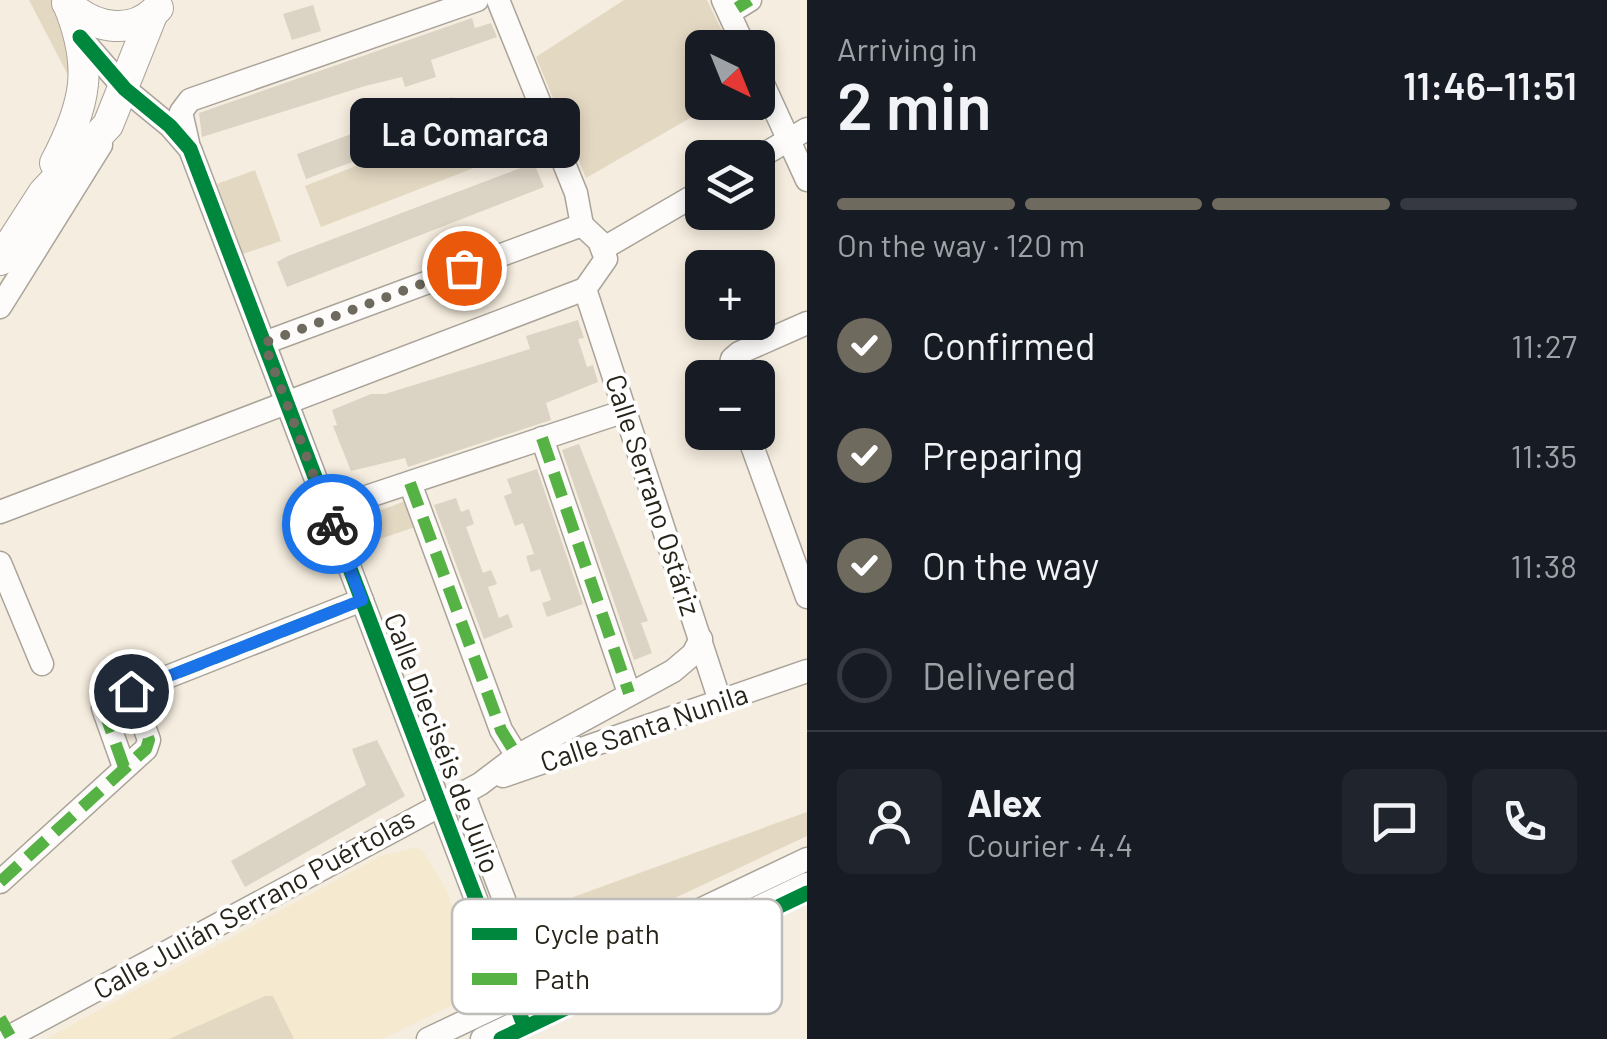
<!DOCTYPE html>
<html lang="en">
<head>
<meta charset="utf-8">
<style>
	:root { --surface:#171b24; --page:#20242c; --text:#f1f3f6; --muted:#9ea1a6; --line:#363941; --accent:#6f6a5e }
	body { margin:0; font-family:Barlow,sans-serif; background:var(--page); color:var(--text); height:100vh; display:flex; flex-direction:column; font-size:38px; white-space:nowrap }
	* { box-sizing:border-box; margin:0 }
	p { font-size:32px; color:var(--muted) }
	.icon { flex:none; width:55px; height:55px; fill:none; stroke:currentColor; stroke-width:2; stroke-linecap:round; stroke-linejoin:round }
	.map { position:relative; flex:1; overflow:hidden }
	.drawer { display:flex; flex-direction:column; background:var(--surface); width:800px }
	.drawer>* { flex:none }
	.needle { width:65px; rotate:137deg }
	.controls { position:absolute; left:685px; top:30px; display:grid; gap:20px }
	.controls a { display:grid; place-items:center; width:90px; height:90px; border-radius:15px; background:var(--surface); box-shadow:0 5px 15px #0003; font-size:50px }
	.pin { position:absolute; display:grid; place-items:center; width:85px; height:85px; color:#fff; margin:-42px; border:5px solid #fff; border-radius:50%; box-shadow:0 2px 10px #0007 }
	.courier { position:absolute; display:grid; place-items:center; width:100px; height:100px; margin:-50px; border:8px solid #1a73e8; border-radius:50%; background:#fff; color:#222; box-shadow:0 2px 12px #0007 }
	.bubble { position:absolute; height:70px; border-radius:15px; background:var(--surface); box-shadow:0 5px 15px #0003; font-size:32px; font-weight:600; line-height:70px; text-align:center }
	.headline em { font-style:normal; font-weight:600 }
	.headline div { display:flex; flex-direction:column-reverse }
	.headline { display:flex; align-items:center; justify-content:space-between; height:170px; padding:0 30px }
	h1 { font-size:65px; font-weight:600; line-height:75px }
	.bar { display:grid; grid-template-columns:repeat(4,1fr); gap:15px 10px; align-content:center; height:120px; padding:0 30px }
	.bar i { height:12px; border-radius:8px; background:var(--line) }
	.bar .on { background:var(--accent) }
	.bar p { grid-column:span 4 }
	.line { display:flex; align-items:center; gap:25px; padding:0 30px; border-top:2px solid var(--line) }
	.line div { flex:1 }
	.round { display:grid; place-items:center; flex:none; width:105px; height:105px; border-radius:15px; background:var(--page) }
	ol { padding:0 30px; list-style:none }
	li { display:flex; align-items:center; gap:30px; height:110px }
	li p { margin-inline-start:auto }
	li .icon { padding:10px; border-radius:50%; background:var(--accent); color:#fff; stroke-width:4 }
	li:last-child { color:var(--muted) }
	li i { width:55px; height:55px; border:5px solid var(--line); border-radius:50% }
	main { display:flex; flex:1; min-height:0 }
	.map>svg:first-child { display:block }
</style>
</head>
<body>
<main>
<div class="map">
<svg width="807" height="1039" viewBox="0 0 807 1039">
	<rect width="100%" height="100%" fill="#f5eddf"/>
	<polygon fill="#f5e9d0" points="414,848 422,849 446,889 459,922 453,926 462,944 460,947 479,983 473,995 382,1039 46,1039 380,856"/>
	<g fill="#e3d8c2">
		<polygon points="29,0 51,0 70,48 69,77"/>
		<polygon points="624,0 707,0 730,47 702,48 702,102 716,103 586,178 536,57"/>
		<polygon points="463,124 479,166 321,227 305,186"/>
		<polygon points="255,170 281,241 243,254 217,184"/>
		<polygon points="408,500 418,526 359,546 353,526 360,518"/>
		<polygon points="807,812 807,836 551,956 515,929 521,916"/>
		<polygon points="265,996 273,996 294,1039 169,1039"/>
	</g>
	<g fill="#dbd3c4">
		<polygon points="313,5 321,31 292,40 283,14"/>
		<polygon points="472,18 475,28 491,23 497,37 431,60 436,77 405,87 402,77 365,86 202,137 199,113"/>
		<polygon points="452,97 461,122 306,179 297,154"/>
		<polygon points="534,163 544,187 287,287 277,262 288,256"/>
		<polygon points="578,320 584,338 578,339 587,367 593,365 598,382 546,403 551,420 408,467 405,458 351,471 333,426 337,425 332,410 371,394 385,394 530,349 526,336"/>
		<polygon points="579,444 648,621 641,623 652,653 634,660 562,450"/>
		<polygon points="537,469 583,604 547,617 542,603 551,600 540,569 531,572 526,556 534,554 523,523 515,526 504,496 512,493 507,479"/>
		<polygon points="456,498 461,512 469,509 474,524 466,527 483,573 491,570 497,584 488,587 499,618 508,614 513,627 484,639 434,505"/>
		<polygon points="377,740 405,796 245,887 231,861 366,785 352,749"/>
	</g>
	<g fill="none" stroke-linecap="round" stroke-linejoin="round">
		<defs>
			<g id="minor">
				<polyline points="498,0 576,193 582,225"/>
				<polyline points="723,0 745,48"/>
				<polyline points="737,8 750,0"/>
				<polyline points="80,37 125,89 170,126 190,149 522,1020"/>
				<polyline points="758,73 807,180"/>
				<polyline points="188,143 181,112 190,100 477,0"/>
				<polyline points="758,158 807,129"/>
				<polyline points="604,248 702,191"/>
				<polyline points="585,289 720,701"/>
				<polyline points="0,307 101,145"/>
				<polyline points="264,343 582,225"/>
				<polyline points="728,378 732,359 739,353 807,323"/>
				<polyline points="747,432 807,597"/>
				<polyline points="542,438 629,693"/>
				<polyline points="410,483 501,730 517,756"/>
				<polyline points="327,510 622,412"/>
				<polyline points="0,512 585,289 606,259 599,241 582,225"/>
				<polyline points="0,563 42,664"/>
				<polyline points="124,767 103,708 109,700 362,600"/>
				<polyline points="503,776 807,671"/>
				<polyline points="463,792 537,986 531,999"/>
				<polyline points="0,882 146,749 149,740 131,691"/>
				<polyline points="5,1039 480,784 517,756 673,671 693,654 701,639"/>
				<polyline points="428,1039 807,859"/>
				<polyline points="482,1039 807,884"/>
			</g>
			<g id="major">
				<path d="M 67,3 C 92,28 132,37 158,8"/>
				<path d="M 55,163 C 86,104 94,67 68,4"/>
				<polyline points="0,260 44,192 108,125 152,15"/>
			</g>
		</defs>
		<use href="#minor" stroke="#a9a399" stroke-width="25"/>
		<use href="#major" stroke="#a9a399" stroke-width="32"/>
		<use href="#minor" stroke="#fefcfa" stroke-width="22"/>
		<use href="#major" stroke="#fefcfa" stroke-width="30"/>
		<g stroke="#56b245" stroke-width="12" stroke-dasharray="25 12" stroke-linecap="butt">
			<polyline points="737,8 750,0"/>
			<polyline points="542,438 629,693"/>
			<polyline points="410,483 501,730 517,756"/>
			<polyline points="124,767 103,708 109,700 362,600"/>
			<polyline points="0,882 146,749 149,740 131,691"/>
			<polyline points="0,1018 10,1036"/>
		</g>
		<defs>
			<g id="cycleway">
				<polyline points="80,37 125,89 170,126 190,149 522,1020"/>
				<polyline points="501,1039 807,893"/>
			</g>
		</defs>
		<use href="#cycleway" stroke="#fff" stroke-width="21"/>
		<use href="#cycleway" stroke="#00873e" stroke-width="15"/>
	</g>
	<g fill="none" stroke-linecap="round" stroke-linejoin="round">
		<polyline stroke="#6f6a5e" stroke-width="10" stroke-dasharray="0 18" points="332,524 264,343 464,268"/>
		<polyline stroke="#1a73e8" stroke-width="12" points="131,691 362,600 332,524"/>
	</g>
	<g text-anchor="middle" stroke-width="8" stroke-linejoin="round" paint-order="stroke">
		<g font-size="28" fill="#272319" stroke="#fff">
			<text transform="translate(653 495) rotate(72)" y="10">Calle Serrano Ostáriz</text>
			<text transform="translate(644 728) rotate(-19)" y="10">Calle Santa Nunila</text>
			<text transform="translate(442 743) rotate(69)" y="10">Calle Dieciséis de Julio</text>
			<text transform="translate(254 904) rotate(-29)" y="10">Calle Julián Serrano Puértolas</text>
		</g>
	</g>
	<rect x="452" y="899" width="330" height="115" rx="15" fill="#fff" stroke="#bebdba" stroke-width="2.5"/>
	<rect x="472" y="928" width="45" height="12" fill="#00873e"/>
	<rect x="472" y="973" width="45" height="12" fill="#56b245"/>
	<g font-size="28" fill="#272319">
		<text x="534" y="944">Cycle path</text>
		<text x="534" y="989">Path</text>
	</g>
</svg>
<div class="controls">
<a><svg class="needle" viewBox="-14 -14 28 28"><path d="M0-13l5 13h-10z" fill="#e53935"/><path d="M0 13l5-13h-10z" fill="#9ea1a6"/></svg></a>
<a><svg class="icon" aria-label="layers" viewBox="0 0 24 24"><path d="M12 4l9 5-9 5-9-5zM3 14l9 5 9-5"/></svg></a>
<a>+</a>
<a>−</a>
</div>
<div class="pin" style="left:464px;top:268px;background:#ea580c"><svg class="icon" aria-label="bag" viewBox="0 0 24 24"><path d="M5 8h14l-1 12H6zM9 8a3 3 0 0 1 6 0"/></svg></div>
<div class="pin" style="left:131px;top:691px;background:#1f2937"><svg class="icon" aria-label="home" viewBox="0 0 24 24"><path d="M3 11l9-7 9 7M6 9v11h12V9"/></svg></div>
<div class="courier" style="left:332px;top:524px"><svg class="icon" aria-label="bike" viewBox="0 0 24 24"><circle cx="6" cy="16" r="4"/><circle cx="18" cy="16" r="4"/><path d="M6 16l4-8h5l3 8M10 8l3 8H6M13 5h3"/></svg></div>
<div class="bubble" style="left:350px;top:98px;width:230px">La Comarca</div>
</div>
<section class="drawer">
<div class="headline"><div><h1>2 min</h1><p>Arriving in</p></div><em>11:46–11:51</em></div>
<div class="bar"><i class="on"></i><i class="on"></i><i class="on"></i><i></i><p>On the way · 120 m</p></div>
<ol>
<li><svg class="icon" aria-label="check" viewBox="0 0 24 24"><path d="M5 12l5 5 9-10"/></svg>Confirmed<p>11:27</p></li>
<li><svg class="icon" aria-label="check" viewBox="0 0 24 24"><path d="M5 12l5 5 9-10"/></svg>Preparing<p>11:35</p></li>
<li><svg class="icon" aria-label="check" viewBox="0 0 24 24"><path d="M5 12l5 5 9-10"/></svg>On the way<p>11:38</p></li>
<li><i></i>Delivered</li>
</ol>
<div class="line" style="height:180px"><a class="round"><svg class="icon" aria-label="person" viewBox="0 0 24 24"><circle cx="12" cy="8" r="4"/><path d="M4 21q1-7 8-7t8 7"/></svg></a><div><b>Alex</b><p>Courier · 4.4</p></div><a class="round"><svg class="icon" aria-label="chat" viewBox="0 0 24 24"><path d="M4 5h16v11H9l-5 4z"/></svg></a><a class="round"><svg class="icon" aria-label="phone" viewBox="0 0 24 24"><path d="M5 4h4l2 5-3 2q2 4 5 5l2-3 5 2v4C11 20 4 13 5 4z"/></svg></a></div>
</section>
</main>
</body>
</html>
